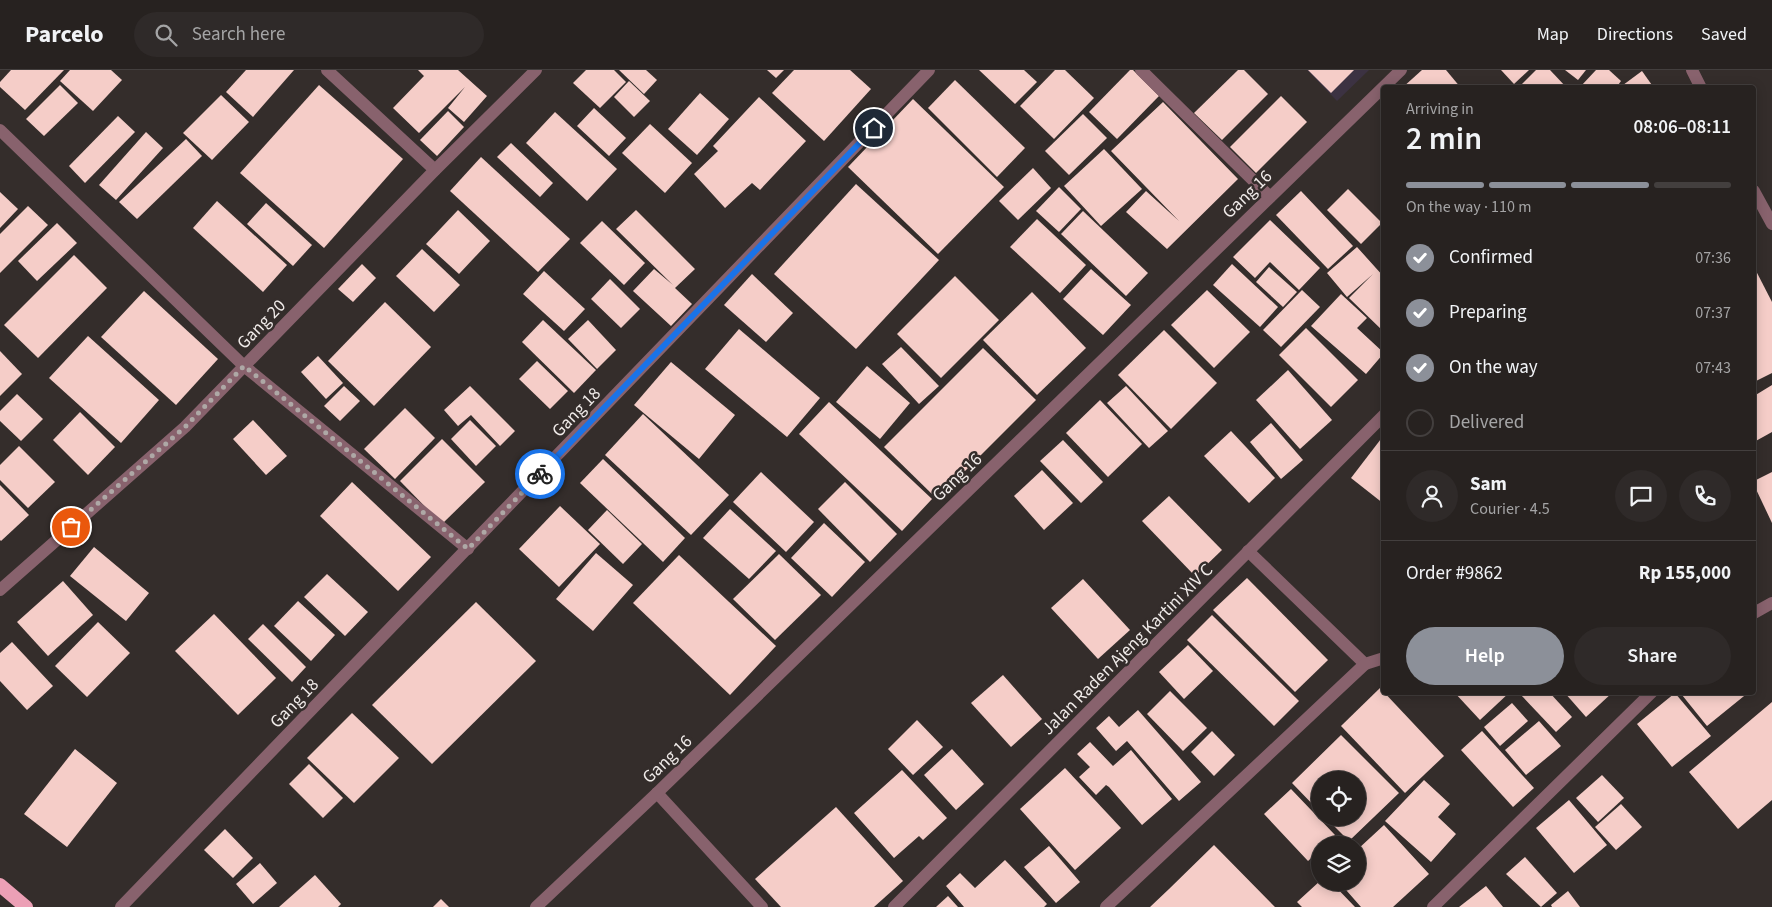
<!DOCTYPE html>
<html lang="en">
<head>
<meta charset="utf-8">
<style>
	:root { --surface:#272220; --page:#2f2a29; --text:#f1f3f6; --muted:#a4a4a5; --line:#433f3e; --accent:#8c9099 }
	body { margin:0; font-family:"Source Sans 3",sans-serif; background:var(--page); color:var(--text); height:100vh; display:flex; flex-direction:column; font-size:19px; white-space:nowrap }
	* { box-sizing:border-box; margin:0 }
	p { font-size:16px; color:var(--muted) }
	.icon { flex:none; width:28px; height:28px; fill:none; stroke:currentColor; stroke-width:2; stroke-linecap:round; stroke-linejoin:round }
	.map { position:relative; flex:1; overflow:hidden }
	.side { position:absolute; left:1381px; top:15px; width:375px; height:610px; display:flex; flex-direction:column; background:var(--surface); border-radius:5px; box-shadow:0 2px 12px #0003,0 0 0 1px var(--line) }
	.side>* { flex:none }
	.tools { position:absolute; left:1311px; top:701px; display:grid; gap:10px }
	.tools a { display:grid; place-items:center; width:55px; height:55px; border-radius:50%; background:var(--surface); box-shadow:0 2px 12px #0003,0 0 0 1px var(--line); font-size:25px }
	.pin { position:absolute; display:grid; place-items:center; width:42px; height:42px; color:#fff; margin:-21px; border:2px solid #fff; border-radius:50%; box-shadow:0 1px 5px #0007 }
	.courier { position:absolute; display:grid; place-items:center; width:50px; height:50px; margin:-25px; border:4px solid #1a73e8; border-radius:50%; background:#fff; color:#222; box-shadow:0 1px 6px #0007 }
	.headline em { font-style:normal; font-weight:600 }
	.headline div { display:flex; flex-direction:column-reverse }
	.headline { display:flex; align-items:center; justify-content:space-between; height:85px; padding:0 25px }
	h1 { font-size:32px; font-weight:600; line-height:38px }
	.bar { display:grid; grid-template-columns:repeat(4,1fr); gap:8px 5px; align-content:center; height:60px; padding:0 25px }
	.bar i { height:6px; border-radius:4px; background:var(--line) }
	.bar .current { background:var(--accent) }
	.bar p { grid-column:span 4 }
	.line { display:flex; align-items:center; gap:12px; padding:0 25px; border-top:1px solid var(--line) }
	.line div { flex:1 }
	.round { display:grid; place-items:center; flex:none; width:52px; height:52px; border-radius:26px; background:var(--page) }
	ol { padding:0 25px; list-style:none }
	li { display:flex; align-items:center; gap:15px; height:55px }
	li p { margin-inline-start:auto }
	li .icon { padding:5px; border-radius:50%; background:var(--accent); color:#fff; stroke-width:4 }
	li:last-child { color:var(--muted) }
	li i { width:28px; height:28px; border:2px solid var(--line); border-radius:50% }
	.cta { display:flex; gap:10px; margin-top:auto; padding:10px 25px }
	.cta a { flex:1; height:58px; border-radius:30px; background:var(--accent); color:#fff; font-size:20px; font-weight:600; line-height:58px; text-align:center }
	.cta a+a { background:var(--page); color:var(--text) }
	header { display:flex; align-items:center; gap:30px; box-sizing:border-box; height:70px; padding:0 25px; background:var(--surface); border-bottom:1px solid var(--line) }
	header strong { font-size:24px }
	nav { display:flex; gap:28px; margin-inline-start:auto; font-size:18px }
	.search { width:350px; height:45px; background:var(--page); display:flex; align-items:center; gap:12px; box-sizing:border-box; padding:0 18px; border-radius:28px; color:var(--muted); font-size:19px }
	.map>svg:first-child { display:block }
</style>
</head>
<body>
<header>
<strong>Parcelo</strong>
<div class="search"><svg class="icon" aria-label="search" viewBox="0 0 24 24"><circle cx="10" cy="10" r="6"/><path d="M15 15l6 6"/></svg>Search here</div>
<nav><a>Map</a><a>Directions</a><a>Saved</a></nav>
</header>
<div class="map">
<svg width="1772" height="837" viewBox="0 0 1772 837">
	<rect width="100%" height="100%" fill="#342d2b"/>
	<polygon fill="#3c3242" points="1307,0 1369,0 1337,31"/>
	<g fill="#f5cdc8">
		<polygon points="11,0 64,0 25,40 0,17 0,12"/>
		<polygon points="70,0 111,0 122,10 93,41 60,11"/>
		<polygon points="246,0 294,0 253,47 226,22"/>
		<polygon points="418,0 458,0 487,26 464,52 448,38 465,17 419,63 393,38 424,6"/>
		<polygon points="586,0 614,0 626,12 600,38 573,13"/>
		<polygon points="619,0 646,0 657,10 644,24"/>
		<polygon points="767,0 784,0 776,8"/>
		<polygon points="794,0 850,0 871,19 824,71 772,23"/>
		<polygon points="979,0 1024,0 1037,12 1015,34"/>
		<polygon points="1055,0 1065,0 1094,28 1054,69 1020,36"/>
		<polygon points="1130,0 1133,0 1159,26 1117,69 1089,42"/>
		<polygon points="1238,0 1244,0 1268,24 1222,70 1194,43"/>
		<polygon points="1308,0 1354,0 1331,23"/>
		<polygon points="1422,0 1446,0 1461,18 1402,18"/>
		<polygon points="1501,0 1529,0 1514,14"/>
		<polygon points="1536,0 1550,0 1567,18 1518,18"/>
		<polygon points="1565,0 1586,0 1578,10"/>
		<polygon points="1596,0 1609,0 1621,11 1616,18 1583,18 1581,16"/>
		<polygon points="1642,1 1654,18 1619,18"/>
		<polygon points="955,10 1025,78 997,107 928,38"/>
		<polygon points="629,11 650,31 634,47 614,27"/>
		<polygon points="60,15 78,33 44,66 26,49"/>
		<polygon points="319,15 403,89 324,178 240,103"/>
		<polygon points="700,23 729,49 697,85 668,59"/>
		<polygon points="221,25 249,52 212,90 183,63"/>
		<polygon points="1281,26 1307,52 1256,103 1230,77"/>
		<polygon points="759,27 806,71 760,120 752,113 725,138 694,104 718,81 713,76"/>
		<polygon points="913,29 1004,117 938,184 848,97"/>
		<polygon points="1163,32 1238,109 1167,179 1126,142 1146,121 1179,151 1111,81"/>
		<polygon points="594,38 626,68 609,86 577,56"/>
		<polygon points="448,41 464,57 437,86 420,70"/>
		<polygon points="555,42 617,99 587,131 526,73"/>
		<polygon points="1083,44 1107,68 1069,105 1045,81"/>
		<polygon points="118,46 135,62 85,113 69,96"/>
		<polygon points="650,54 692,93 665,123 622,83"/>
		<polygon points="146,62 163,78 116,130 99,115"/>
		<polygon points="186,69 202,86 137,149 119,132"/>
		<polygon points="511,73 553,113 540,127 497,87"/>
		<polygon points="1104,79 1142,119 1101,156 1064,116"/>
		<polygon points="481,87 570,169 538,202 450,121"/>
		<polygon points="1033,98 1051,118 1018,150 999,131"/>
		<polygon points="856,114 939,190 856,279 774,204"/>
		<polygon points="1059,117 1081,139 1059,162 1036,141"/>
		<polygon points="1348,119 1382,153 1361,174 1327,140"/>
		<polygon points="1301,121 1353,176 1328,199 1276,145"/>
		<polygon points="0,122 18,139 0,158"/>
		<polygon points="217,131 287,195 263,222 193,158"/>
		<polygon points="266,133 312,175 293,196 247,154"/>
		<polygon points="28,136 48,155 0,203 0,164"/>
		<polygon points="458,140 490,171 459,204 426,174"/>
		<polygon points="636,140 695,199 675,218 692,234 671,256 633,221 654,199 673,215 616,159"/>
		<polygon points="1083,141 1148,203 1126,226 1061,164"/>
		<polygon points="1037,149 1086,195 1060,223 1010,177"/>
		<polygon points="1270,150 1320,198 1299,220 1270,192 1255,208 1233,187"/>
		<polygon points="602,151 645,193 624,215 580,173"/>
		<polygon points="57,153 77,173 37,211 18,191"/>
		<polygon points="1357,177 1384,207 1384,262 1349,228 1373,204 1347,227 1327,203"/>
		<polygon points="422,179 460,215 434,242 396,206"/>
		<polygon points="74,185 107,218 38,288 4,255"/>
		<polygon points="362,194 376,208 353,232 338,219"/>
		<polygon points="1232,194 1278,237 1260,257 1213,215"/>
		<polygon points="1269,197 1297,222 1283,237 1256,212"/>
		<polygon points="1754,197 1772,232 1772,303 1754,312"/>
		<polygon points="1091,199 1131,235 1103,265 1063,229"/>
		<polygon points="544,201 585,239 564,261 523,224"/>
		<polygon points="752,204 793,243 766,272 724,235"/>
		<polygon points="955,206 999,250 941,308 897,264"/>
		<polygon points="610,209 640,239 621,258 591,229"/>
		<polygon points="1207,220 1250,262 1214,298 1171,255"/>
		<polygon points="1302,220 1320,237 1281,277 1263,260"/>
		<polygon points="144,221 218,289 176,335 101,267"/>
		<polygon points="1032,222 1086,278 1037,325 983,270"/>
		<polygon points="1341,224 1367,248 1357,258 1384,283 1366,304 1311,256"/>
		<polygon points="385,232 431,277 374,336 328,291"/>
		<polygon points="543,250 596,300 574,323 522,272"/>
		<polygon points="588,250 616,280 597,299 568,269"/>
		<polygon points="1306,258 1358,310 1331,337 1279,285"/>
		<polygon points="739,259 820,328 787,367 705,299"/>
		<polygon points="1164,260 1217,313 1171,359 1118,305"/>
		<polygon points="88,266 159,330 121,373 49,308"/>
		<polygon points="901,277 939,316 919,334 882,294"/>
		<polygon points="983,278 1036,330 937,429 884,377"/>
		<polygon points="0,281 22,304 0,326"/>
		<polygon points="318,286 343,313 326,329 301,302"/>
		<polygon points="537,291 568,321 550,339 519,309"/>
		<polygon points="671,292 735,345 699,389 634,335"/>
		<polygon points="867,296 910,333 880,369 836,332"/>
		<polygon points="1288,300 1332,350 1300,379 1256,330"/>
		<polygon points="1772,315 1772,362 1754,372 1754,326"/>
		<polygon points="344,316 360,331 340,351 324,336"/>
		<polygon points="470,316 515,361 500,376 471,345 458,356 444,340"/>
		<polygon points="1126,316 1168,361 1149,378 1107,333"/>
		<polygon points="17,324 43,349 21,371 0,351 0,341"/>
		<polygon points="1100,330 1142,374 1108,407 1066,363"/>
		<polygon points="829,332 932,429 902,461 799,364"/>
		<polygon points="405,338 435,368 395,409 364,379"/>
		<polygon points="80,342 115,377 88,405 53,370"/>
		<polygon points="643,344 729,425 691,465 605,385"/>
		<polygon points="253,350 287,386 266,405 233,369"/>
		<polygon points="470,350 496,376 476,396 451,369"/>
		<polygon points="1271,353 1303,390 1281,409 1250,372"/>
		<polygon points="1231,361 1275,408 1249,433 1204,386"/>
		<polygon points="1384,365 1384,434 1351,408"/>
		<polygon points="442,369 485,412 442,454 400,411"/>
		<polygon points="1063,370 1103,412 1081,433 1040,391"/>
		<polygon points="19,376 55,412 28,438 0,410 0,395"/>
		<polygon points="603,389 685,468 663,492 580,413"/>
		<polygon points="1042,400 1073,433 1044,460 1014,426"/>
		<polygon points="761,402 814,452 786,482 733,432"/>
		<polygon points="1772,402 1772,453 1754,415 1754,411"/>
		<polygon points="352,412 431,487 398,521 320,446"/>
		<polygon points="845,412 897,464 870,492 818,439"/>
		<polygon points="0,415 29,445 1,471 0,470"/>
		<polygon points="1169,426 1222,480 1195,506 1142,451"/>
		<polygon points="560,436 600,474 559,517 519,479"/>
		<polygon points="730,439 776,481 749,509 703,468"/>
		<polygon points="607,440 642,474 623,494 588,460"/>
		<polygon points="824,453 865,492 832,527 791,488"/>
		<polygon points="94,477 149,523 126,551 70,506"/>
		<polygon points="596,483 633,515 593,561 556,529"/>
		<polygon points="779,484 821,525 775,570 733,529"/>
		<polygon points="679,485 776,576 730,625 633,533"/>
		<polygon points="327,504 368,542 345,566 304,527"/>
		<polygon points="1247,508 1328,590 1295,622 1213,540"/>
		<polygon points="1083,509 1130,560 1098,589 1051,538"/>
		<polygon points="63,511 93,545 48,586 17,552"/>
		<polygon points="298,531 335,565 311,591 274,556"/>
		<polygon points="476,532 536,591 432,694 372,635"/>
		<polygon points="214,544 276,608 238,645 175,581"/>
		<polygon points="1212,545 1299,631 1274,656 1187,570"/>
		<polygon points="98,552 130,583 87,627 55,596"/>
		<polygon points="263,554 306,597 292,612 248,569"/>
		<polygon points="12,572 53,616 27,640 0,611 0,583"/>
		<polygon points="1188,575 1213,601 1184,629 1159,602"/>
		<polygon points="1003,605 1042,649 1011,677 971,633"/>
		<polygon points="1380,618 1444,686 1405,723 1341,656"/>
		<polygon points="1170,621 1207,658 1183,681 1147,644"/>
		<polygon points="1454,622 1510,622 1480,650"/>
		<polygon points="1524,622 1549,622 1572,647 1556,662 1521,625"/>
		<polygon points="1564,622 1613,622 1586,647"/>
		<polygon points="1686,622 1749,622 1707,656 1682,625"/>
		<polygon points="1675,623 1711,666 1672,697 1637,654"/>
		<polygon points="1772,632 1772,730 1738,759 1689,702"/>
		<polygon points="1512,633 1528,651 1500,676 1484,657"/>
		<polygon points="1138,640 1201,712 1179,731 1127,671 1116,681 1096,658 1109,646 1119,657"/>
		<polygon points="352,643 399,688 354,733 307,688"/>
		<polygon points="917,650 943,677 913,705 888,679"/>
		<polygon points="1539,651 1561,676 1526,705 1505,680"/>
		<polygon points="1212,661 1235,685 1214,706 1191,682"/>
		<polygon points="1482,661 1534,718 1513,737 1461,680"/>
		<polygon points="1341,665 1399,723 1349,771 1326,748 1358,748 1358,710 1320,710 1320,742 1292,713"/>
		<polygon points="1090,672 1113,696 1131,680 1172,729 1142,755 1109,717 1106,715 1096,725 1079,707 1090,697 1077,684"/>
		<polygon points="75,679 117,713 67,777 24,744"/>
		<polygon points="952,679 984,714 956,740 924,705"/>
		<polygon points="309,694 343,728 323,748 289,714"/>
		<polygon points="1065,698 1121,758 1075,800 1020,739"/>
		<polygon points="902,700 947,748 923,770 919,766 894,788 854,743"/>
		<polygon points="1602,705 1624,728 1598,752 1576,728"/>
		<polygon points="1424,710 1450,734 1438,747 1456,764 1431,792 1385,751"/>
		<polygon points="1291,719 1335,765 1325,775 1320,775 1320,780 1308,791 1264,744"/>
		<polygon points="1569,730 1607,775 1574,803 1536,758"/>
		<polygon points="1621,734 1642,757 1616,780 1595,757"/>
		<polygon points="836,737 903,811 874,837 781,837 755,809"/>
		<polygon points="1384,755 1429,804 1393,837 1361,837 1339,812 1358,812 1358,779"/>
		<polygon points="225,759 253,788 233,808 204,780"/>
		<polygon points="1214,775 1275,837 1150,837 1169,819"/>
		<polygon points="1049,776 1080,812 1056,833 1024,797"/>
		<polygon points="1525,787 1557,823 1541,837 1506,804"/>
		<polygon points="1005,790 1047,834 1044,837 964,837 946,816 960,803 975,818"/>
		<polygon points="260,793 277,813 253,834 236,814"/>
		<polygon points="315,805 341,834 338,837 279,837"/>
		<polygon points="1320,811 1320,812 1331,812 1355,837 1302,837 1297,832"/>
		<polygon points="1486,816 1503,837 1459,837"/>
		<polygon points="1568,821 1580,837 1552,837 1551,835"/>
		<polygon points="948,826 958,837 936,837"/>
		<polygon points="441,829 449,837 433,837"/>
	</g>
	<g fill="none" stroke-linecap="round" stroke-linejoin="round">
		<g stroke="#88626d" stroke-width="12">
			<polyline points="327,0 435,100"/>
			<polyline points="1141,0 1270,127"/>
			<polyline points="1692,0 1701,18"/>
			<polyline points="0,60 244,296 468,479"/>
			<polyline points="1754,121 1772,154"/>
			<polyline points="1248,481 1365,594 1384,588"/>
			<polyline points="0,520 185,357 435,100 536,0"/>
			<polyline points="1754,543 1772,533"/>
			<polyline points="657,723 762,837"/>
			<polyline points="121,837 929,0"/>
			<polyline points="536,837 657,723 1401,0"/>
			<polyline points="894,837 1384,345"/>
			<polyline points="1106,837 1365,594"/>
			<polyline points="1433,837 1652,622"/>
		</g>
		<polyline stroke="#eca0b6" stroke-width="14" points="0,815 26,837"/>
	</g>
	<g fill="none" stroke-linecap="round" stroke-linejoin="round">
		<polyline stroke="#aea8a6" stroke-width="5" stroke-dasharray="0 9" points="71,457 185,357 244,296 468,479 540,404"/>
		<polyline stroke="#1a73e8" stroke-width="6" points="540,404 874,58"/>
	</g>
	<g text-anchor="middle" stroke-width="5" stroke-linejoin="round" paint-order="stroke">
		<g font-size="18" fill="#f0ebe9" stroke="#342d2b">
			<text transform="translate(1247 124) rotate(-44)" y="6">Gang 16</text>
			<text transform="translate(261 254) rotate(-46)" y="6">Gang 20</text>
			<text transform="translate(576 342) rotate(-46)" y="6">Gang 18</text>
			<text transform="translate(957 407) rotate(-44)" y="6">Gang 16</text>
			<text transform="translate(1127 579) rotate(-45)" y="6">Jalan Raden Ajeng Kartini XIV C</text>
			<text transform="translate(294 633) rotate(-46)" y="6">Gang 18</text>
			<text transform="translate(667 689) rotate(-44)" y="6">Gang 16</text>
		</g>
	</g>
</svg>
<div class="tools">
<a><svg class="icon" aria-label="locate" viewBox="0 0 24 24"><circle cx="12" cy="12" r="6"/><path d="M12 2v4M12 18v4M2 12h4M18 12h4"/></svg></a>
<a><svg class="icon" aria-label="layers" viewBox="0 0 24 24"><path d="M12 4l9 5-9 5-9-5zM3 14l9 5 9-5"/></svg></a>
</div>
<div class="pin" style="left:71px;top:457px;background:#ea580c"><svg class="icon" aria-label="bag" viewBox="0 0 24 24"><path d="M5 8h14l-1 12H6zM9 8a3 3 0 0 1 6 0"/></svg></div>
<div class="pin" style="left:874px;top:58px;background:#1f2937"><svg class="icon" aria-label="home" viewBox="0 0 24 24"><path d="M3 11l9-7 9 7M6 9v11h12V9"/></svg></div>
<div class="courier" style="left:540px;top:404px"><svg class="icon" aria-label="bike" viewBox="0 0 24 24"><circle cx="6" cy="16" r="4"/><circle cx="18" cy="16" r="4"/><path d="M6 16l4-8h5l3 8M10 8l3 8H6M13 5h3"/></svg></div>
<section class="side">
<div class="headline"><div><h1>2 min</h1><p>Arriving in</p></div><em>08:06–08:11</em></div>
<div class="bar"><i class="current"></i><i class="current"></i><i class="current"></i><i></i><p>On the way · 110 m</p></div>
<ol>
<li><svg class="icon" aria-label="check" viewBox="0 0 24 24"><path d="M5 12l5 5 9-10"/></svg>Confirmed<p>07:36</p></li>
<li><svg class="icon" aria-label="check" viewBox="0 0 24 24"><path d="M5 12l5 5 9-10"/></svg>Preparing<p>07:37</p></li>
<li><svg class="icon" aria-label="check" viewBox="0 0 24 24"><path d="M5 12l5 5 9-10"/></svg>On the way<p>07:43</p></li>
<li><i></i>Delivered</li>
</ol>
<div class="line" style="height:90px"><a class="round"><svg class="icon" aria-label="person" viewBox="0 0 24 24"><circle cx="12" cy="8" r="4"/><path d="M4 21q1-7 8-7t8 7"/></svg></a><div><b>Sam</b><p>Courier · 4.5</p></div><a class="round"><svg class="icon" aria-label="chat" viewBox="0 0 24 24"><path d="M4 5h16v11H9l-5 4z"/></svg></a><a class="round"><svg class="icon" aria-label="phone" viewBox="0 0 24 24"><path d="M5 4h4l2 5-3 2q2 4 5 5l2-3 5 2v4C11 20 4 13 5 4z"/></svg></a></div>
<div class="line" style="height:65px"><div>Order #9862</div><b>Rp 155,000</b></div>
<div class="cta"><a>Help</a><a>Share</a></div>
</section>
</div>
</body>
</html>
